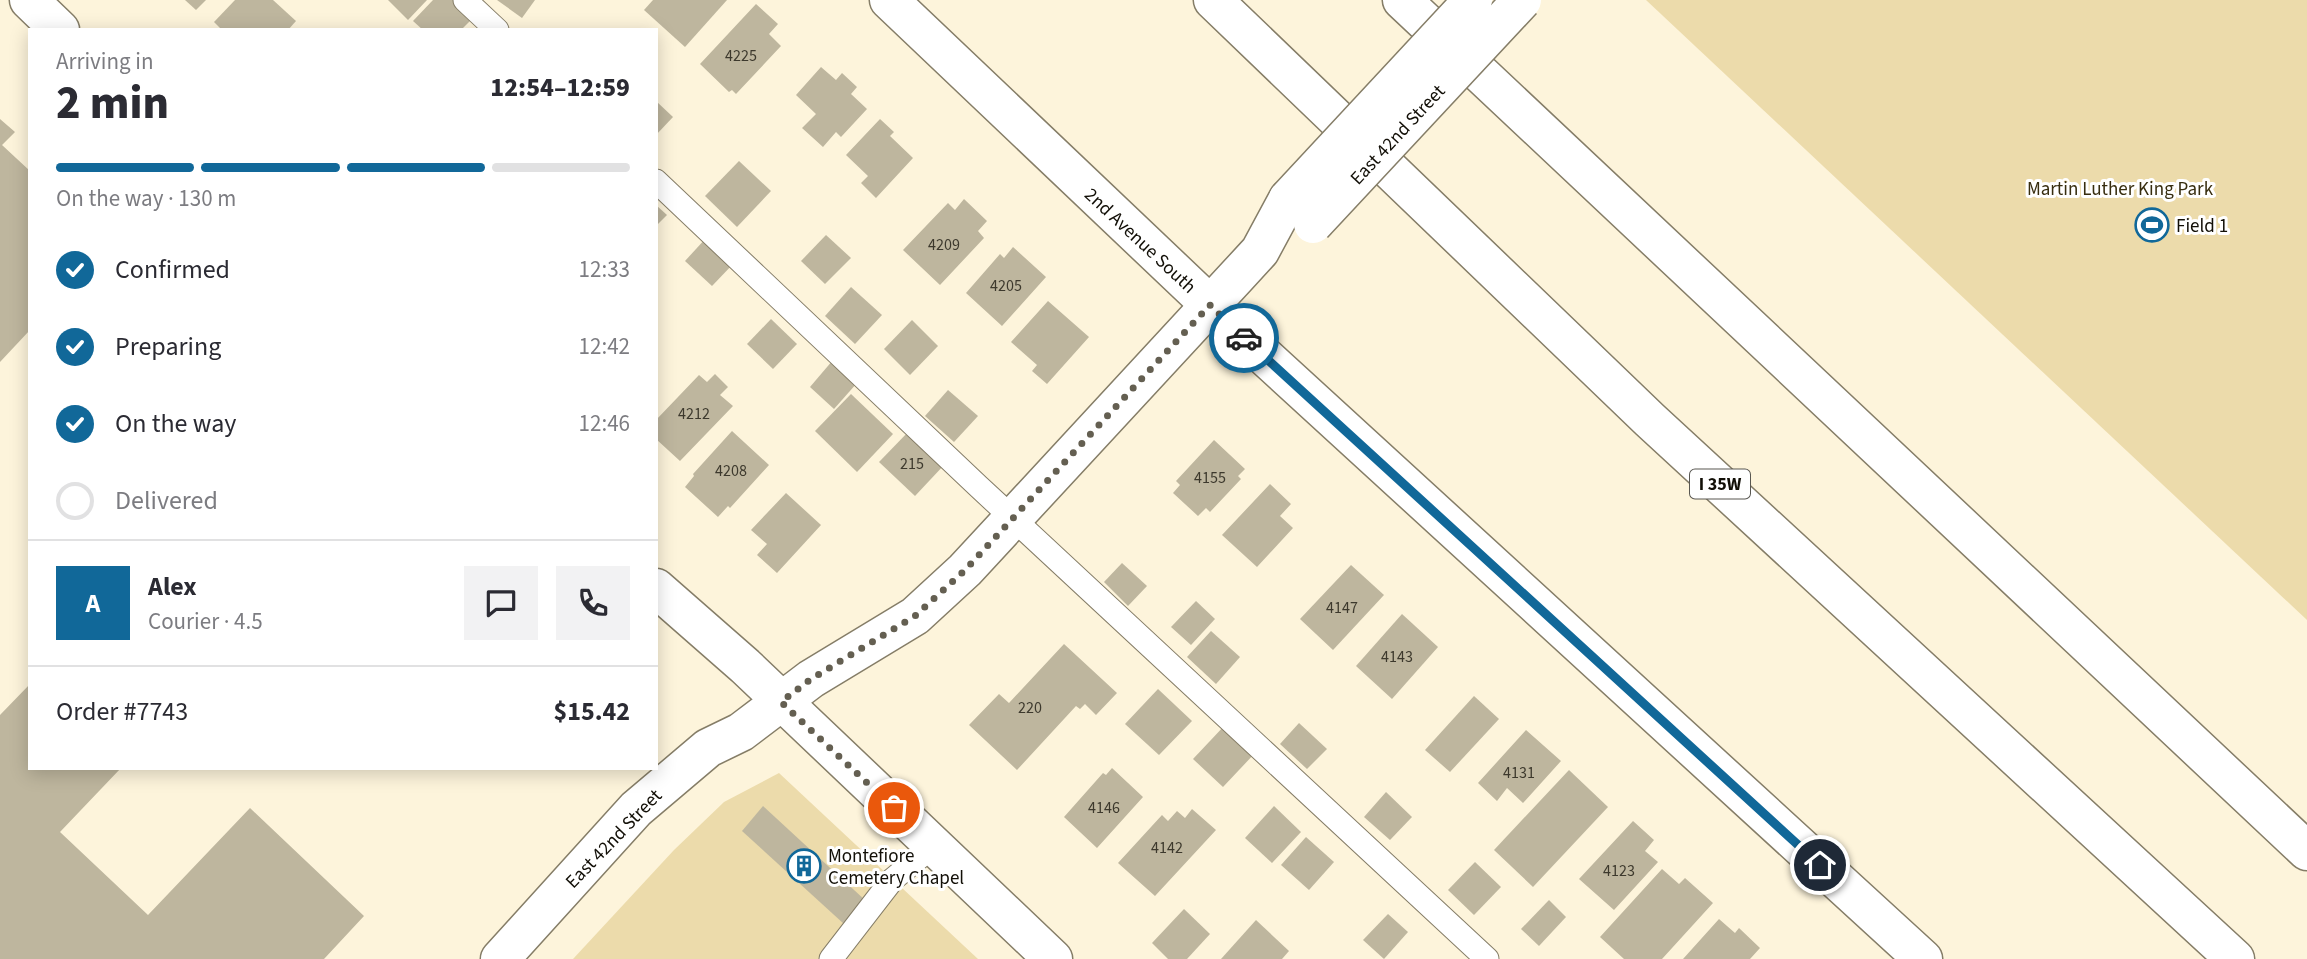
<!DOCTYPE html>
<html lang="en">
<head>
<meta charset="utf-8">
<style>
	:root { --surface:#fff; --page:#f2f2f3; --text:#2b2b33; --muted:#7c7c81; --line:#e1e1e2; --accent:#116899 }
	body { margin:0; font-family:"Source Sans 3",sans-serif; background:var(--page); color:var(--text); height:100vh; display:flex; flex-direction:column; font-size:26px; white-space:nowrap }
	* { box-sizing:border-box; margin:0 }
	p { font-size:23px; color:var(--muted) }
	.icon { flex:none; width:38px; height:38px; fill:none; stroke:currentColor; stroke-width:2; stroke-linecap:round; stroke-linejoin:round }
	.map { position:relative; flex:1; overflow:hidden }
	.drawer { position:absolute; left:28px; top:28px; width:630px; height:742px; display:flex; flex-direction:column; background:var(--surface); border-radius:0px; box-shadow:0 4px 18px #0003 }
	.drawer>* { flex:none }
	.pin { position:absolute; display:grid; place-items:center; width:60px; height:60px; color:#fff; margin:-30px; border:4px solid #fff; border-radius:50%; box-shadow:0 2px 7px #0007 }
	.courier { position:absolute; display:grid; place-items:center; width:70px; height:70px; margin:-35px; border:5px solid #116899; border-radius:50%; background:#fff; color:#222; box-shadow:0 2px 9px #0007 }
	.summary em { font-style:normal; font-weight:800 }
	.summary div { display:flex; flex-direction:column-reverse }
	.summary { display:flex; align-items:center; justify-content:space-between; height:119px; padding:0 28px }
	h1 { font-size:46px; font-weight:800; line-height:52px }
	.bar { display:grid; grid-template-columns:repeat(4,1fr); gap:10px 7px; align-content:center; height:84px; padding:0 28px }
	.bar i { height:9px; border-radius:5px; background:var(--line) }
	.bar .current { background:var(--accent) }
	.bar p { grid-column:span 4 }
	.line { display:flex; align-items:center; gap:18px; padding:0 28px; border-top:2px solid var(--line) }
	.line div { flex:1 }
	.round { display:grid; place-items:center; flex:none; width:74px; height:74px; border-radius:0px; background:var(--page) }
	ol { padding:0 28px; list-style:none }
	li { display:flex; align-items:center; gap:21px; height:77px }
	li p { margin-inline-start:auto }
	li .icon { padding:7px; border-radius:50%; background:var(--accent); color:#fff; stroke-width:4 }
	li:last-child { color:var(--muted) }
	li i { width:38px; height:38px; border:4px solid var(--line); border-radius:50% }
	.map>svg:first-child { display:block }
</style>
</head>
<body>
<div class="map">
<svg width="2307" height="959" viewBox="0 0 2307 959">
	<rect width="100%" height="100%" fill="#fdf4db"/>
	<g fill="#ecdbab">
		<polygon points="1646,0 2307,0 2307,620"/>
		<polygon points="779,773 978,959 573,959 674,850 724,802"/>
	</g>
	<g fill="#beb69e">
		<polygon points="185,0 206,0 196,10"/>
		<polygon points="235,0 273,0 296,21 288,30 222,30 214,22"/>
		<polygon points="388,0 427,0 408,20"/>
		<polygon points="433,0 457,0 474,17 461,30 423,30 413,21"/>
		<polygon points="497,0 535,0 522,18"/>
		<polygon points="653,0 727,0 685,47 644,10"/>
		<polygon points="756,4 778,24 769,34 781,46 736,94 732,90 729,92 700,64"/>
		<polygon points="821,67 836,80 842,73 857,87 851,94 867,109 841,137 836,132 823,147 802,128 816,114 796,95"/>
		<polygon points="656,101 673,117 656,135"/>
		<polygon points="0,119 15,132 2,145 30,171 30,330 0,362"/>
		<polygon points="880,119 894,132 890,136 913,158 876,198 861,183 868,176 846,155"/>
		<polygon points="739,161 771,191 737,227 705,196"/>
		<polygon points="964,199 987,221 978,231 984,238 940,285 903,250 948,203 955,210"/>
		<polygon points="656,205 667,215 656,226"/>
		<polygon points="826,235 851,258 825,284 801,261"/>
		<polygon points="707,237 734,263 712,286 685,261"/>
		<polygon points="1013,247 1046,277 1002,326 966,293 1000,254 1004,258"/>
		<polygon points="851,287 882,315 855,344 825,316"/>
		<polygon points="1048,301 1089,337 1047,384 1032,371 1037,365 1011,342"/>
		<polygon points="771,319 797,344 773,369 747,344"/>
		<polygon points="912,320 938,346 910,375 884,349"/>
		<polygon points="833,360 857,383 834,409 810,387"/>
		<polygon points="715,374 728,387 720,395 733,406 680,461 656,439 656,420 699,375 707,382"/>
		<polygon points="948,390 978,416 954,442 925,416"/>
		<polygon points="851,394 893,434 857,472 815,431"/>
		<polygon points="910,430 945,464 915,496 879,462"/>
		<polygon points="732,431 769,465 730,508 728,506 718,517 685,487 694,476 693,474"/>
		<polygon points="1214,440 1245,469 1238,476 1241,479 1210,512 1206,508 1198,516 1173,493 1180,485 1176,481"/>
		<polygon points="1270,484 1291,504 1280,516 1293,528 1257,567 1222,535"/>
		<polygon points="786,493 821,525 777,573 757,555 767,544 751,530"/>
		<polygon points="1122,563 1147,586 1128,606 1104,582"/>
		<polygon points="1351,565 1384,595 1333,650 1300,619"/>
		<polygon points="1196,601 1215,619 1191,645 1171,627"/>
		<polygon points="1402,614 1438,647 1392,699 1356,666"/>
		<polygon points="1211,631 1240,657 1216,684 1187,657"/>
		<polygon points="1064,644 1117,693 1096,715 1085,704 1080,709 1076,706 1017,770 969,725 999,694 1009,703"/>
		<polygon points="30,684 30,768 121,768 60,832 148,915 250,808 364,916 324,959 0,959 0,715"/>
		<polygon points="1158,689 1192,721 1159,755 1125,724"/>
		<polygon points="1474,696 1499,719 1450,772 1425,750"/>
		<polygon points="1299,723 1327,749 1307,769 1280,744"/>
		<polygon points="1226,724 1256,752 1223,787 1193,759"/>
		<polygon points="1526,730 1561,761 1523,803 1507,788 1497,801 1478,783"/>
		<polygon points="1112,768 1143,797 1097,848 1064,817 1103,773 1106,775"/>
		<polygon points="1569,770 1608,807 1533,887 1494,850"/>
		<polygon points="1386,792 1412,817 1390,840 1364,817"/>
		<polygon points="763,806 866,901 844,924 742,831"/>
		<polygon points="1274,806 1301,832 1272,863 1245,838"/>
		<polygon points="1192,809 1216,830 1155,896 1118,863 1162,815 1168,821 1177,811 1185,818"/>
		<polygon points="1633,821 1654,840 1645,851 1658,862 1614,910 1579,879"/>
		<polygon points="1306,837 1334,862 1309,890 1281,865"/>
		<polygon points="1475,862 1501,887 1474,915 1448,890"/>
		<polygon points="1662,869 1679,884 1685,878 1713,903 1662,959 1624,959 1600,937"/>
		<polygon points="1549,900 1566,917 1539,946 1521,929"/>
		<polygon points="1184,909 1210,934 1187,959 1168,959 1152,943"/>
		<polygon points="1388,914 1408,932 1384,959 1363,940"/>
		<polygon points="1719,919 1735,933 1739,928 1760,948 1750,959 1683,959"/>
		<polygon points="1256,920 1289,951 1282,959 1221,959"/>
	</g>
	<g fill="none" stroke-linecap="round" stroke-linejoin="round">
		<defs>
			<g id="lane">
				<polyline points="465,0 497,30"/>
				<polyline points="656,181 978,486 1487,959"/>
				<polyline points="831,959 892,880 933,846"/>
			</g>
			<g id="street">
				<polyline points="29,0 60,30"/>
				<polyline points="889,0 1249,342 1923,959"/>
				<polyline points="656,588 745,666 1053,959"/>
			</g>
			<polyline id="secondary" points="500,959 636,809 708,748 741,732 811,679 915,616 965,570 1237,276 1260,251 1288,199"/>
			<g id="highway">
				<polyline points="1213,0 1650,420 2235,959"/>
				<polyline points="1402,0 2307,851"/>
			</g>
		</defs>
		<use href="#lane" stroke="#857d67" stroke-width="25"/>
		<use href="#street" stroke="#857d67" stroke-width="41"/>
		<use href="#secondary" stroke="#857d67" stroke-width="41"/>
		<use href="#highway" stroke="#857d67" stroke-width="41"/>
		<use href="#lane" stroke="#fff" stroke-width="23"/>
		<use href="#street" stroke="#fff" stroke-width="38"/>
		<use href="#secondary" stroke="#fff" stroke-width="38"/>
		<use href="#highway" stroke="#fff" stroke-width="38"/>
		<defs>
			<g id="secondary-bridge">
				<polyline points="1288,199 1473,0"/>
				<polyline points="1313,224 1522,0"/>
			</g>
		</defs>
		<use href="#secondary-bridge" stroke="#857d67" stroke-width="41" stroke-linecap="butt"/>
		<use href="#secondary-bridge" stroke="#fff" stroke-width="38"/>
	</g>
	<g fill="none" stroke-linecap="round" stroke-linejoin="round">
		<polyline stroke="#645f51" stroke-width="7" stroke-dasharray="0 12.6" points="894,808 781,702 811,679 915,616 965,570 1210,305 1244,338"/>
		<polyline stroke="#116899" stroke-width="9" points="1244,338 1820,865"/>
	</g>
	<defs>
		<symbol id="stadium-ring" viewBox="-11 -11 22 22"><circle r="9.5" fill="#fff" stroke="#116899" stroke-width="1.5"/><path d="M0-5a6.5 5 0 1 0 0 10a6.5 5 0 1 0 0-10ZM-3.5-1.8h7v3.6h-7Z" fill="#116899"/></symbol>
		<symbol id="building-ring" viewBox="-11 -11 22 22"><circle r="9.5" fill="#fff" stroke="#116899" stroke-width="1.5"/><path d="M-4-6H4V6H1V3H-1V6H-4ZM-2.5-4.3h1.7v1.8h-1.7ZM.8-4.3h1.7v1.8H.8ZM-2.5-1h1.7V.8h-1.7ZM.8-1h1.7V.8H.8Z" fill="#116899"/></symbol>
	</defs>
	<g fill-rule="evenodd">
		<use href="#stadium-ring" x="2133" y="206" width="38" height="38"/>
		<use href="#building-ring" x="785" y="847" width="38" height="38"/>
	</g>
	<g text-anchor="middle" stroke-width="6" stroke-linejoin="round" paint-order="stroke">
		<g font-size="16" fill="#3d392d">
			<text x="741" y="61">4225</text>
			<text x="944" y="250">4209</text>
			<text x="1006" y="291">4205</text>
			<text x="694" y="419">4212</text>
			<text x="912" y="469">215</text>
			<text x="731" y="476">4208</text>
			<text x="1210" y="483">4155</text>
			<text x="1342" y="613">4147</text>
			<text x="1397" y="662">4143</text>
			<text x="1030" y="713">220</text>
			<text x="1519" y="778">4131</text>
			<text x="1104" y="813">4146</text>
			<text x="1167" y="853">4142</text>
			<text x="1619" y="876">4123</text>
		</g>
		<rect fill="#fff" stroke="#595751" stroke-width="2" x="1690" y="469.5" width="60" height="29" rx="5"/>
		<g font-size="18" font-weight="bold" fill="#120f07">
			<text x="1720" y="490">I 35W</text>
		</g>
		<g font-size="19" fill="#120f07" stroke="#fff">
			<text transform="translate(1397 134) rotate(-47)" y="7">East 42nd Street</text>
			<text transform="translate(1141 240) rotate(43)" y="7">2nd Avenue South</text>
			<text transform="translate(613 838) rotate(-46)" y="7">East 42nd Street</text>
		</g>
		<g font-size="19" fill="#372d0f" stroke="#fff">
			<text x="2120" y="195">Martin Luther King Park</text>
		</g>
		<g font-size="19" fill="#120f07" stroke="#fff" text-anchor="start">
			<text x="2176" y="232">Field 1</text>
			<text x="828" y="862">Montefiore<tspan x="828" dy="22">Cemetery Chapel</tspan></text>
		</g>
	</g>
</svg>
<div class="pin" style="left:894px;top:808px;background:#ea580c"><svg class="icon" aria-label="bag" viewBox="0 0 24 24"><path d="M5 8h14l-1 12H6zM9 8a3 3 0 0 1 6 0"/></svg></div>
<div class="pin" style="left:1820px;top:865px;background:#1f2937"><svg class="icon" aria-label="home" viewBox="0 0 24 24"><path d="M3 11l9-7 9 7M6 9v11h12V9"/></svg></div>
<div class="courier" style="left:1244px;top:338px"><svg class="icon" aria-label="car" viewBox="0 0 24 24"><path d="M5 17H2v-5l4-1 3-4h7l3 4 3 1v5h-3M9 17h6M6 11h13"/><circle cx="7" cy="17" r="2"/><circle cx="17" cy="17" r="2"/></svg></div>
<section class="drawer">
<div class="summary"><div><h1>2 min</h1><p>Arriving in</p></div><em>12:54–12:59</em></div>
<div class="bar"><i class="current"></i><i class="current"></i><i class="current"></i><i></i><p>On the way · 130 m</p></div>
<ol>
<li><svg class="icon" aria-label="check" viewBox="0 0 24 24"><path d="M5 12l5 5 9-10"/></svg>Confirmed<p>12:33</p></li>
<li><svg class="icon" aria-label="check" viewBox="0 0 24 24"><path d="M5 12l5 5 9-10"/></svg>Preparing<p>12:42</p></li>
<li><svg class="icon" aria-label="check" viewBox="0 0 24 24"><path d="M5 12l5 5 9-10"/></svg>On the way<p>12:46</p></li>
<li><i></i>Delivered</li>
</ol>
<div class="line" style="height:126px"><b class="round" style="background:var(--accent);color:#fff">A</b><div><b>Alex</b><p>Courier · 4.5</p></div><a class="round"><svg class="icon" aria-label="chat" viewBox="0 0 24 24"><path d="M4 5h16v11H9l-5 4z"/></svg></a><a class="round"><svg class="icon" aria-label="phone" viewBox="0 0 24 24"><path d="M5 4h4l2 5-3 2q2 4 5 5l2-3 5 2v4C11 20 4 13 5 4z"/></svg></a></div>
<div class="line" style="height:91px"><div>Order #7743</div><b>$15.42</b></div>
</section>
</div>
</body>
</html>
